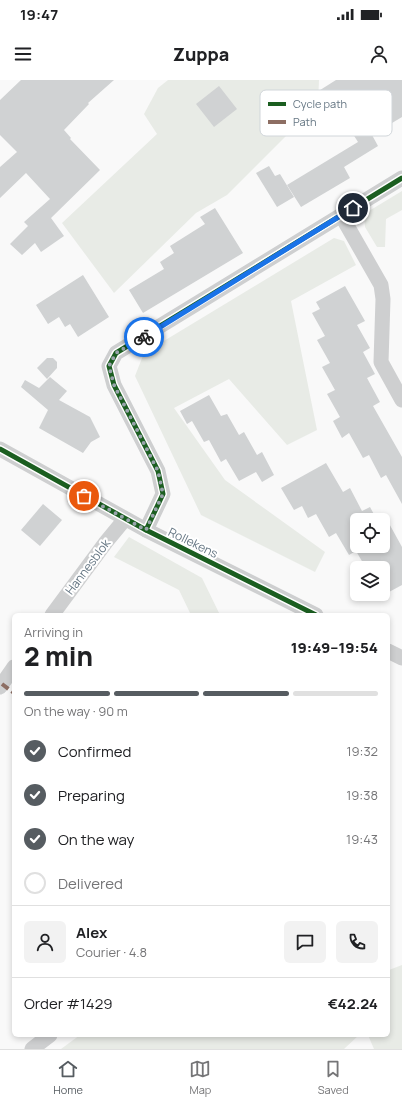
<!DOCTYPE html>
<html lang="en">
<head>
<meta charset="utf-8">
<style>
	:root { --surface:#fff; --page:#f2f2f2; --text:#202124; --muted:#757577; --line:#e0e0e0; --accent:#565c61 }
	body { margin:0; font-family:Manrope,sans-serif; background:var(--page); color:var(--text); height:100vh; display:flex; flex-direction:column; font-size:15px; white-space:nowrap }
	* { box-sizing:border-box; margin:0 }
	p { font-size:13px; color:var(--muted) }
	.icon { flex:none; width:22px; height:22px; fill:none; stroke:currentColor; stroke-width:2; stroke-linecap:round; stroke-linejoin:round }
	.map { position:relative; flex:1; overflow:hidden }
	.details { position:absolute; left:12px; top:533px; width:378px; height:424px; display:flex; flex-direction:column; background:var(--surface); border-radius:6px; box-shadow:0 2px 6px #0003 }
	.details>* { flex:none }
	.buttons { position:absolute; left:350px; top:433px; display:grid; gap:8px }
	.buttons a { display:grid; place-items:center; width:40px; height:40px; border-radius:6px; background:var(--surface); box-shadow:0 2px 6px #0003; font-size:20px }
	.pin { position:absolute; display:grid; place-items:center; width:34px; height:34px; color:#fff; margin:-17px; border:2px solid #fff; border-radius:50%; box-shadow:0 1px 4px #0007 }
	.courier { position:absolute; display:grid; place-items:center; width:40px; height:40px; margin:-20px; border:3px solid #1a73e8; border-radius:50%; background:#fff; color:#222; box-shadow:0 1px 5px #0007 }
	.summary em { font-style:normal; font-weight:800 }
	.summary div { display:flex; flex-direction:column-reverse }
	.summary { display:flex; align-items:center; justify-content:space-between; height:68px; padding:0 12px }
	h1 { font-size:26px; font-weight:800; line-height:30px }
	.bar { display:grid; grid-template-columns:repeat(4,1fr); gap:6px 4px; align-content:center; height:48px; padding:0 12px }
	.bar i { height:5px; border-radius:3px; background:var(--line) }
	.bar .active { background:var(--accent) }
	.bar p { grid-column:span 4 }
	.line { display:flex; align-items:center; gap:10px; padding:0 12px; border-top:1px solid var(--line) }
	.line div { flex:1 }
	.round { display:grid; place-items:center; flex:none; width:42px; height:42px; border-radius:6px; background:var(--page) }
	ol { padding:0 12px; list-style:none }
	li { display:flex; align-items:center; gap:12px; height:44px }
	li p { margin-inline-start:auto }
	li .icon { padding:4px; border-radius:50%; background:var(--accent); color:#fff; stroke-width:4 }
	li:last-child { color:var(--muted) }
	li i { width:22px; height:22px; border:2px solid var(--line); border-radius:50% }
	.status { display:flex; justify-content:space-between; align-items:center; height:28px; padding:0 20px; background:var(--surface); direction:ltr }
	.status svg { height:11px; fill:currentColor }
	header { display:flex; justify-content:space-between; align-items:center; height:52px; padding:0 12px; background:var(--surface); font-size:18px; font-weight:800 }
	.dock { display:flex; justify-content:space-around; align-items:center; height:56px; border-top:1px solid var(--line); background:var(--surface); font-size:11px; color:var(--muted) }
	.dock a { display:grid; justify-items:center; gap:2px }
	.dock .active { color:var(--accent) }
	.map>svg:first-child { display:block }
</style>
</head>
<body>
<div class="status"><b>19:47</b><svg viewBox="0 0 49 12"><path d="M0 12V9h3v3zM5 12V6h3v6zM10 12V3h3v9zM15 12V0h3v12zM26 1h20v11H26zM47 4h2v5h-2z"/></svg></div>
<header><svg class="icon" aria-label="menu" viewBox="0 0 24 24"><path d="M4 6h16M4 12h16M4 18h16"/></svg>Zuppa<svg class="icon" aria-label="person" viewBox="0 0 24 24"><circle cx="12" cy="8" r="4"/><path d="M4 21q1-7 8-7t8 7"/></svg></header>
<div class="map">
<svg width="402" height="969" viewBox="0 0 402 969">
	<rect width="100%" height="100%" fill="#f9f9f9"/>
	<g fill="#e8ebe6">
		<polygon points="168,0 319,0 318,24 227,115 196,133 114,213 62,143 157,54 144,34 158,8"/>
		<polygon points="402,111 402,130 386,139 385,167 377,167 365,147 364,134"/>
		<polygon points="334,158 344,161 356,185 291,221 317,350 287,365 229,299 174,328 225,400 325,472 315,492 201,435 135,296 144,273"/>
		<polygon points="129,457 202,498 220,535 191,535 179,510 114,477"/>
		<polygon points="402,885 402,969 374,969 368,955 388,955 388,887 389,890"/>
		<polygon points="80,955 359,955 344,969 61,969"/>
	</g>
	<g fill="#d0d2d3">
		<polygon points="21,0 114,0 88,23 89,24 64,50 71,58 70,59 100,90 51,138 64,156 41,172 35,163 22,175 10,164 28,146 24,142 50,119 26,93 0,118 0,87 17,72 0,55 0,20"/>
		<polygon points="336,0 402,0 402,37 372,55 378,66 344,87 350,98 301,127 287,105 358,62 344,40 349,37 337,18 317,12"/>
		<polygon points="219,6 237,29 214,47 196,24"/>
		<polygon points="269,86 275,96 280,94 294,117 277,127 256,93"/>
		<polygon points="215,128 243,173 143,233 129,210 164,189 160,182 174,173 170,166 205,144 200,137"/>
		<polygon points="83,195 109,237 78,257 70,244 65,247 59,237 48,244 36,225"/>
		<polygon points="345,206 365,241 357,245 370,268 363,272 375,294 367,298 380,322 373,326 402,377 402,424 386,395 381,398 369,375 363,378 349,353 342,358 333,341 340,337 327,314 335,310 322,287 330,283 317,260 325,256 312,233 320,229 316,222"/>
		<polygon points="47,278 53,278 57,282 57,288 47,299 37,288"/>
		<polygon points="50,297 67,311 59,320 90,337 100,357 91,362 83,373 39,348 48,330 21,307 25,300 39,308"/>
		<polygon points="209,315 221,336 227,334 239,355 244,352 257,375 262,372 274,395 262,402 256,392 239,401 226,379 221,382 209,360 204,362 192,341 187,344 180,331"/>
		<polygon points="326,383 343,412 350,408 362,431 370,427 377,440 357,440 357,466 383,466 383,440 386,438 402,467 402,505 389,512 383,501 383,488 366,488 356,471 349,475 336,453 329,457 316,434 308,438 302,426 294,430 281,408"/>
		<polygon points="43,424 62,440 40,466 21,450"/>
	</g>
	<g fill="none" stroke-linecap="round" stroke-linejoin="round">
		<g stroke="#cecfd0" stroke-width="15">
			<polyline points="341,135 381,205 383,219 381,282 402,320"/>
			<polyline points="0,369 146,450 316,535"/>
			<polyline points="146,450 163,414 158,391 114,305 109,286 116,273 402,98"/>
			<polyline points="52,535 106,462 125,439"/>
			<polyline points="388,571 402,578"/>
			<polyline points="0,607 14,587"/>
			<polyline points="32,969 50,955"/>
		</g>
		<polyline stroke="#8d6e63" stroke-width="4" stroke-dasharray="8 4" stroke-linecap="butt" points="2,604 14,613"/>
		<defs>
			<g id="cycleway">
				<polyline points="0,369 146,450 316,535"/>
				<polyline points="146,450 163,414 158,391 114,305 109,286 116,273 402,98"/>
			</g>
		</defs>
		<use href="#cycleway" stroke="#fff" stroke-width="8"/>
		<use href="#cycleway" stroke="#1b5e20" stroke-width="5"/>
	</g>
	<g fill="none" stroke-linecap="round" stroke-linejoin="round">
		<polyline stroke="#99a4ac" stroke-width="4" stroke-dasharray="0 7.2" points="84,416 146,450 163,414 158,391 114,305 109,286 116,273 144,257"/>
		<polyline stroke="#1a73e8" stroke-width="5" points="144,257 353,128"/>
	</g>
	<g text-anchor="middle" stroke-width="4" stroke-linejoin="round" paint-order="stroke">
		<g font-size="12" fill="#657683" stroke="#fff">
			<text transform="translate(193 463) rotate(26)" y="4">Rollekens</text>
			<text transform="translate(88 487) rotate(-53)" y="4">Hannesblok</text>
		</g>
	</g>
	<rect x="260" y="10" width="132" height="46" rx="6" fill="#fff" stroke="#d1d6da" stroke-width="1"/>
	<rect x="268" y="22" width="18" height="4" fill="#1b5e20"/>
	<rect x="268" y="40" width="18" height="4" fill="#8d6e63"/>
	<g font-size="11" fill="#657683">
		<text x="293" y="28">Cycle path</text>
		<text x="293" y="46">Path</text>
	</g>
</svg>
<div class="buttons">
<a><svg class="icon" aria-label="locate" viewBox="0 0 24 24"><circle cx="12" cy="12" r="6"/><path d="M12 2v4M12 18v4M2 12h4M18 12h4"/></svg></a>
<a><svg class="icon" aria-label="layers" viewBox="0 0 24 24"><path d="M12 4l9 5-9 5-9-5zM3 14l9 5 9-5"/></svg></a>
</div>
<div class="pin" style="left:84px;top:416px;background:#ea580c"><svg class="icon" aria-label="bag" viewBox="0 0 24 24"><path d="M5 8h14l-1 12H6zM9 8a3 3 0 0 1 6 0"/></svg></div>
<div class="pin" style="left:353px;top:128px;background:#1f2937"><svg class="icon" aria-label="home" viewBox="0 0 24 24"><path d="M3 11l9-7 9 7M6 9v11h12V9"/></svg></div>
<div class="courier" style="left:144px;top:257px"><svg class="icon" aria-label="bike" viewBox="0 0 24 24"><circle cx="6" cy="16" r="4"/><circle cx="18" cy="16" r="4"/><path d="M6 16l4-8h5l3 8M10 8l3 8H6M13 5h3"/></svg></div>
<section class="details">
<div class="summary"><div><h1>2 min</h1><p>Arriving in</p></div><em>19:49–19:54</em></div>
<div class="bar"><i class="active"></i><i class="active"></i><i class="active"></i><i></i><p>On the way · 90 m</p></div>
<ol>
<li><svg class="icon" aria-label="check" viewBox="0 0 24 24"><path d="M5 12l5 5 9-10"/></svg>Confirmed<p>19:32</p></li>
<li><svg class="icon" aria-label="check" viewBox="0 0 24 24"><path d="M5 12l5 5 9-10"/></svg>Preparing<p>19:38</p></li>
<li><svg class="icon" aria-label="check" viewBox="0 0 24 24"><path d="M5 12l5 5 9-10"/></svg>On the way<p>19:43</p></li>
<li><i></i>Delivered</li>
</ol>
<div class="line" style="height:72px"><a class="round"><svg class="icon" aria-label="person" viewBox="0 0 24 24"><circle cx="12" cy="8" r="4"/><path d="M4 21q1-7 8-7t8 7"/></svg></a><div><b>Alex</b><p>Courier · 4.8</p></div><a class="round"><svg class="icon" aria-label="chat" viewBox="0 0 24 24"><path d="M4 5h16v11H9l-5 4z"/></svg></a><a class="round"><svg class="icon" aria-label="phone" viewBox="0 0 24 24"><path d="M5 4h4l2 5-3 2q2 4 5 5l2-3 5 2v4C11 20 4 13 5 4z"/></svg></a></div>
<div class="line" style="height:52px"><div>Order #1429</div><b>€42.24</b></div>
</section>
</div>
<nav class="dock">
<a class="active"><svg class="icon" aria-label="home" viewBox="0 0 24 24"><path d="M3 11l9-7 9 7M6 9v11h12V9"/></svg>Home</a>
<a><svg class="icon" aria-label="map" viewBox="0 0 24 24"><path d="M3 6l6-2 6 2 6-2v14l-6 2-6-2-6 2zM9 4v14M15 6v14"/></svg>Map</a>
<a><svg class="icon" aria-label="saved" viewBox="0 0 24 24"><path d="M7 4h10v16l-5-4-5 4z"/></svg>Saved</a>
</nav>
</body>
</html>
